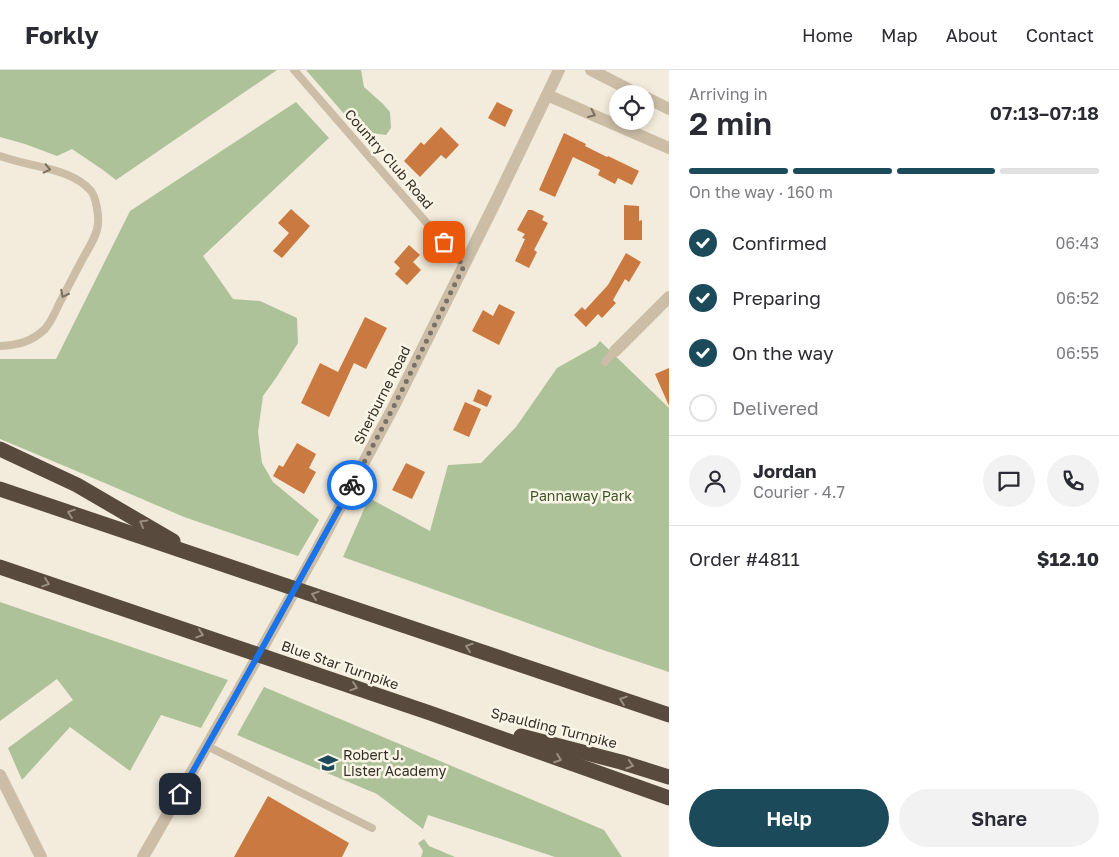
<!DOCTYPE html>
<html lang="en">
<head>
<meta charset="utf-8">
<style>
	:root { --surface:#fff; --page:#f2f2f3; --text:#2b2b33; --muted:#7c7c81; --line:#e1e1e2; --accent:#1b4b5a }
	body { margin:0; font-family:"Golos Text",sans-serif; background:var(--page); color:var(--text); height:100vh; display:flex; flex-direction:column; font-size:19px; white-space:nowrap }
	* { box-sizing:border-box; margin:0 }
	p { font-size:16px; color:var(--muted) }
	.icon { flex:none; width:28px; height:28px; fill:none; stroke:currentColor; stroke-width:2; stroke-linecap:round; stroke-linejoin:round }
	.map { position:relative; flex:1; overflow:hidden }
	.panel { display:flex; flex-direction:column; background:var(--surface); width:450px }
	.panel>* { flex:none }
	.buttons { position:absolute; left:609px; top:15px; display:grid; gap:10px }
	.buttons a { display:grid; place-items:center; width:45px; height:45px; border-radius:50%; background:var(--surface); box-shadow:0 2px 8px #0003; font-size:25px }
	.pin { position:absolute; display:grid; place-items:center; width:42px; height:42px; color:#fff; margin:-21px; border-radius:10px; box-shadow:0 2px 8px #0006 }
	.courier { position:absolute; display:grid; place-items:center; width:50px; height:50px; margin:-25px; border:4px solid #1a73e8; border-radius:50%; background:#fff; color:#222; box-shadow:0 1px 6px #0007 }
	.summary em { font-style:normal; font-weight:600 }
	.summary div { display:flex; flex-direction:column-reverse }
	.summary { display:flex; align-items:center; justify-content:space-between; height:85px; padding:0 20px }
	h1 { font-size:32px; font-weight:600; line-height:38px }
	.bar { display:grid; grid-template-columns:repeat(4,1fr); gap:8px 5px; align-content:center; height:60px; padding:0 20px }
	.bar i { height:6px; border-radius:4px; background:var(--line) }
	.bar .selected { background:var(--accent) }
	.bar p { grid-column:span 4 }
	.line { display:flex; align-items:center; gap:12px; padding:0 20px; border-top:1px solid var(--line) }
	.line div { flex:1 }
	.round { display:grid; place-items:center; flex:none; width:52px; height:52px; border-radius:26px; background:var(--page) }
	ol { padding:0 20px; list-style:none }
	li { display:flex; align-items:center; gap:15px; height:55px }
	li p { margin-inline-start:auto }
	li .icon { padding:5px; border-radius:50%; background:var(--accent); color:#fff; stroke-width:4 }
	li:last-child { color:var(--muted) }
	li i { width:28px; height:28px; border:2px solid var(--line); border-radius:50% }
	.button { display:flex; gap:10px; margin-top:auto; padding:10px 20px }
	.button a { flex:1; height:58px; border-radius:30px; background:var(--accent); color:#fff; font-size:20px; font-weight:600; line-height:58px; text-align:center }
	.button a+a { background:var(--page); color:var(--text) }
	header { display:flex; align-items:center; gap:30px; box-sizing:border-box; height:70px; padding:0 25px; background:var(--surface); border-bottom:1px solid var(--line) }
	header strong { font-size:24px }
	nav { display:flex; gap:28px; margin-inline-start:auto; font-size:18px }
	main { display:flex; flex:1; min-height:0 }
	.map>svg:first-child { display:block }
</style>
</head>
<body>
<header>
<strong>Forkly</strong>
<nav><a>Home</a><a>Map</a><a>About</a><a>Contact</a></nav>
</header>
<main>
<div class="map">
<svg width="669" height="787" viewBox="0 0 669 787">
	<rect width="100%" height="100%" fill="#f3ebdb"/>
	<g fill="#aec29a">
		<polygon points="0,0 277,0 116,110 103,100 72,79 57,86 25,74 0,67"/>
		<polygon points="306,0 361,0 364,17 383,34 390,42 391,58 386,65 371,63 352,53"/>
		<polygon points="296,32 329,68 203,186 233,229 260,231 297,248 298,273 276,308 263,326 258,362 262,393 273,412 319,450 298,486 184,447 86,405 0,369 0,289 56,289 130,141"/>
		<polygon points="600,271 669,338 669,602 600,579 343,487 369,428 430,461 448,395 481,393 516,357 557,298 596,276"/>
		<polygon points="0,532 228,610 201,658 161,645 130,701 70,657 22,710 8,678 73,630 57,609 0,651"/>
		<polygon points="264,617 604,760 622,787 555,787 428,745 423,759 377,724 237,665"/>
		<polygon points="424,769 429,776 455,787 421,787 423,781 418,773"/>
	</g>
	<g fill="#ca7a41">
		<polygon points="497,32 513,40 505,57 488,48"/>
		<polygon points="441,57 459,75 446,89 441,85 420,107 404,91 421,72 424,75"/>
		<polygon points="564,63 586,74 585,76 607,87 608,86 639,101 632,115 618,108 615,114 598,105 600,100 573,87 555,127 539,120"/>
		<polygon points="624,135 639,136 639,151 642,150 642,170 624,170"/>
		<polygon points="291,139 310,156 282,188 273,181 289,163 278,153"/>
		<polygon points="528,140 532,140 544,146 542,150 548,153 534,180 537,182 529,198 515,191 525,169 522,168 525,164 517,160"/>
		<polygon points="409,175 420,185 413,192 421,200 407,215 395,204 400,198 394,192"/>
		<polygon points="626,183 641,192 629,212 625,209 613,230 616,233 602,248 598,244 586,257 574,245 582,237 585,240 608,215"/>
		<polygon points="499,234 515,242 499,275 472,261 483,240 493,246"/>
		<polygon points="365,247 387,258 366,299 354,293 329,347 301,333 320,293 338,302"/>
		<polygon points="669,298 669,336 655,304"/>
		<polygon points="478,319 492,326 487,337 473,331"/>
		<polygon points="465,332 481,339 469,367 453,360"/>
		<polygon points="297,373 316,384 309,398 316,402 304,424 273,406 279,395 283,397"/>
		<polygon points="406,393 425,402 412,429 392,420"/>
		<polygon points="268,726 349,773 342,787 234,787"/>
	</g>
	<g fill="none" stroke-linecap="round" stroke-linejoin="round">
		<g stroke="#cbbda6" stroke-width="8">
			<polyline points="294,0 464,196"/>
			<path d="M 0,86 C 28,97 71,97 91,121 C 96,127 99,146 98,154 C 97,167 87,180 81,192 C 74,205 67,219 60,232 C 56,241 51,252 45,259 C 31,272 19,275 0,276"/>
			<polyline points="605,292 615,281"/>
			<polyline points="207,676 372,758"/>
		</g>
		<g stroke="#cbbda6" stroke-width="12">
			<polyline points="591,0 638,24"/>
			<polyline points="547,25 669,78"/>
			<polyline points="645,27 669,39"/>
			<polyline points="615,281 669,227"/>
			<polyline points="0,705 41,787"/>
			<polyline points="143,787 239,620 317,480 394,336 497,129 559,0"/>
		</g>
		<g stroke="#584b3e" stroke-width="15">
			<polyline points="0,379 77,415 173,471"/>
			<polyline points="0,419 669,645"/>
			<polyline points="0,497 430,643 669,728"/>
			<polyline points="521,666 621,692 669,707"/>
		</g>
	</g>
	<defs><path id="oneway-chevron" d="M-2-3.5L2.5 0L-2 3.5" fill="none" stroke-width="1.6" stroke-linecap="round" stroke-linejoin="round" transform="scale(1.25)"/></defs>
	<g stroke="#7a6f60">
		<use href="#oneway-chevron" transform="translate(592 44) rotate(24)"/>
		<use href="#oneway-chevron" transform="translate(47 99) rotate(13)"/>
		<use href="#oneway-chevron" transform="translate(64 224) rotate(117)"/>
	</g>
	<g stroke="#998f82">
		<use href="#oneway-chevron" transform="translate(71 443) rotate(-161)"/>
		<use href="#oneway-chevron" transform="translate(143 453) rotate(-150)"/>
		<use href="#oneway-chevron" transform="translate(46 513) rotate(19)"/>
		<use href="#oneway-chevron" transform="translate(315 525) rotate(-161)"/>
		<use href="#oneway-chevron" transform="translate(200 564) rotate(18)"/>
		<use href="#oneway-chevron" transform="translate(469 577) rotate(-161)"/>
		<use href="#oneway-chevron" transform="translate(354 617) rotate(19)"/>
		<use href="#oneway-chevron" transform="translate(623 630) rotate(-161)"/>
		<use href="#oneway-chevron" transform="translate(558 689) rotate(20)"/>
		<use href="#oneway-chevron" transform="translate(630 695) rotate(17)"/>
	</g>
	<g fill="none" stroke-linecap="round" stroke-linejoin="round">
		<polyline stroke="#797166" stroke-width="5" stroke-dasharray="0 9" points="352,415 394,336 464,196 444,172"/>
		<polyline stroke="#1a73e8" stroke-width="6" points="180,724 265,573 352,415"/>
	</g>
	<defs>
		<symbol id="school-bare" viewBox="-9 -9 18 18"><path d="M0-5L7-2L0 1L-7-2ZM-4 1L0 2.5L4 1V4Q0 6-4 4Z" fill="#1b4b5a" stroke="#faf5e7" stroke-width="2.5" paint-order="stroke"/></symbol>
	</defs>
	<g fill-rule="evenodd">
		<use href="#school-bare" x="314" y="679" width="28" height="28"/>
	</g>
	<g text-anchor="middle" stroke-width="5" stroke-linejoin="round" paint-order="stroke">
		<g font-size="14" fill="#372f27" stroke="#faf5e7">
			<text transform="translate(389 89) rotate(49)" y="5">Country Club Road</text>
			<text transform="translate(382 325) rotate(-63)" y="5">Sherburne Road</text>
			<text transform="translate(340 595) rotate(19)" y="5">Blue Star Turnpike</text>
			<text transform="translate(554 658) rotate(14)" y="5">Spaulding Turnpike</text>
		</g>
		<g font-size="14" fill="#3e562a" stroke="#faf5e7">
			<text x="581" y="431">Pannaway Park</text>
		</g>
		<g font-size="14" fill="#372f27" stroke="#faf5e7" text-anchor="start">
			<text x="343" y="690">Robert J.<tspan x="343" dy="16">Lister Academy</tspan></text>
		</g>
	</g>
</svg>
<div class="buttons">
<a><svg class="icon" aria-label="locate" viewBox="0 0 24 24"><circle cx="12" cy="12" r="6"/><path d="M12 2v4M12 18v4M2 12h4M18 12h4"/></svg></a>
</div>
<div class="pin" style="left:444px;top:172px;background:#ea580c"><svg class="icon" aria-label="bag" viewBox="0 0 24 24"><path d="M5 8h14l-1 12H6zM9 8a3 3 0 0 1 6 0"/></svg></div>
<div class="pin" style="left:180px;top:724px;background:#1f2937"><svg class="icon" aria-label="home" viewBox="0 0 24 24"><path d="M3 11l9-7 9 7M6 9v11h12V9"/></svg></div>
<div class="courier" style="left:352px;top:415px"><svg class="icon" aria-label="bike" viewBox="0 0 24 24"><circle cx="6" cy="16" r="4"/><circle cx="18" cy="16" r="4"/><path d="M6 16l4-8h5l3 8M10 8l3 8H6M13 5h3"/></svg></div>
</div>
<section class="panel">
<div class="summary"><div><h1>2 min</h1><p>Arriving in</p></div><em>07:13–07:18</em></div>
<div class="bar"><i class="selected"></i><i class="selected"></i><i class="selected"></i><i></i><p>On the way · 160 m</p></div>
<ol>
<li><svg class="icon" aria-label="check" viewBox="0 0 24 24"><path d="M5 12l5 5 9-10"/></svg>Confirmed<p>06:43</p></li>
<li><svg class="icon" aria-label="check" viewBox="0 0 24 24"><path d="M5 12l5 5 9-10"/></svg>Preparing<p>06:52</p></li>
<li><svg class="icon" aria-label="check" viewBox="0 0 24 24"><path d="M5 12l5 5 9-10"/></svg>On the way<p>06:55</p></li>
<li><i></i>Delivered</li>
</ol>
<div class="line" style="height:90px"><a class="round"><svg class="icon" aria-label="person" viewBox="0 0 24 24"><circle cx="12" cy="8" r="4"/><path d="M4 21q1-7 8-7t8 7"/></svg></a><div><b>Jordan</b><p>Courier · 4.7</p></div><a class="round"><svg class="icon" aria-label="chat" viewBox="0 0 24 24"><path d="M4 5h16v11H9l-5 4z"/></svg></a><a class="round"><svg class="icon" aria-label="phone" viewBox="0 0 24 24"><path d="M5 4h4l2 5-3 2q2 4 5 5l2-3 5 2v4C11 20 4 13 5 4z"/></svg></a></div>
<div class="line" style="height:65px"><div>Order #4811</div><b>$12.10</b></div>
<div class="button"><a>Help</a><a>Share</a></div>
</section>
</main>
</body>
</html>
